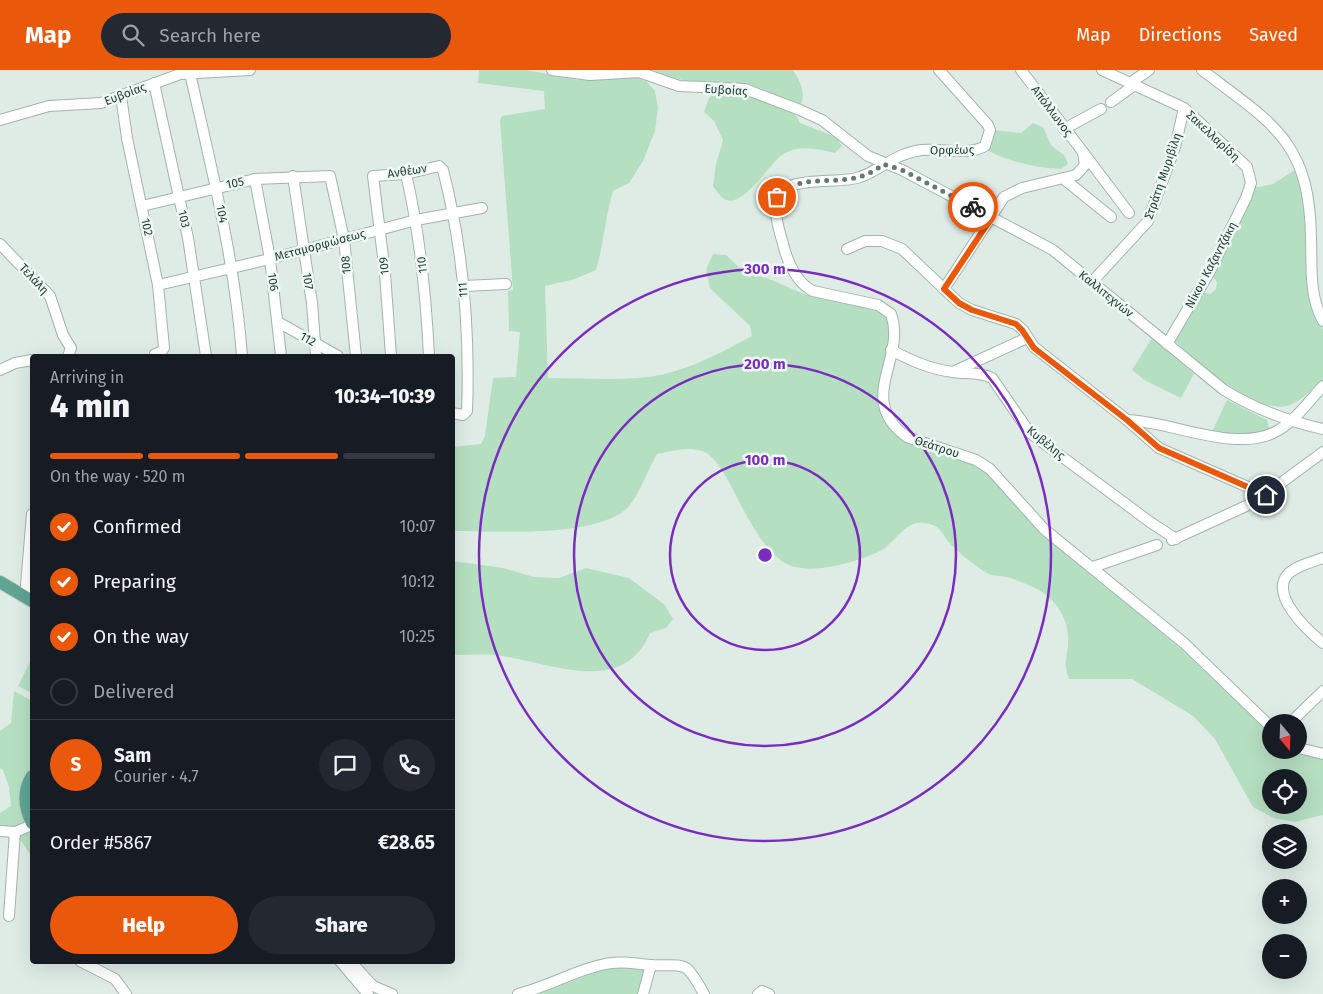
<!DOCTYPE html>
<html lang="en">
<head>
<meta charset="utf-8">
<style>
	:root { --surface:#171b24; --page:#242831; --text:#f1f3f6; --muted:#9ea1a6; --line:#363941; --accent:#ea580c }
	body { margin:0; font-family:"Fira Sans",sans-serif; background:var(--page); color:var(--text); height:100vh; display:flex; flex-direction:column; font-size:19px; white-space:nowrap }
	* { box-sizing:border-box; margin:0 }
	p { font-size:16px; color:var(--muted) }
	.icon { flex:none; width:28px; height:28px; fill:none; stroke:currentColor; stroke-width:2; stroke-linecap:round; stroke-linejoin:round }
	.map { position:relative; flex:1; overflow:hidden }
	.side { position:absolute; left:30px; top:284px; width:425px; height:610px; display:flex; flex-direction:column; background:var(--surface); border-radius:5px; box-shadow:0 5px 20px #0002 }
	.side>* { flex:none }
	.needle { width:32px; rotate:161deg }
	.buttons { position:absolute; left:1262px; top:644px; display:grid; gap:10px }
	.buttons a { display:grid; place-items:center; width:45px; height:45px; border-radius:50%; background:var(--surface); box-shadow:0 5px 20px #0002; font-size:25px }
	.pin { position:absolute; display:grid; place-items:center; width:42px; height:42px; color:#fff; margin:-21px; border:2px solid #fff; border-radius:50%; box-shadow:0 1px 5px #0007 }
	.courier { position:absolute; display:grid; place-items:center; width:50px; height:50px; margin:-25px; border:4px solid #ea580c; border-radius:50%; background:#fff; color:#222; box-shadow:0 1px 6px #0007 }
	.overview em { font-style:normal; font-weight:800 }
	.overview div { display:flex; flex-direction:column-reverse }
	.overview { display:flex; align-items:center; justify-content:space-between; height:85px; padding:0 20px }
	h1 { font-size:32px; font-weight:800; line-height:38px }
	.bar { display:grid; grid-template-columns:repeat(4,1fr); gap:8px 5px; align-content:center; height:60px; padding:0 20px }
	.bar i { height:6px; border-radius:4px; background:var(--line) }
	.bar .current { background:var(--accent) }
	.bar p { grid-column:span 4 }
	.line { display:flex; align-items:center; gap:12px; padding:0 20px; border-top:1px solid var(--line) }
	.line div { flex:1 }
	.round { display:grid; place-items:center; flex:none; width:52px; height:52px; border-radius:26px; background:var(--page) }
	ol { padding:0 20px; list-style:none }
	li { display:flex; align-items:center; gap:15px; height:55px }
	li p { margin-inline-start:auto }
	li .icon { padding:5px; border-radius:50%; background:var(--accent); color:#fff; stroke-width:4 }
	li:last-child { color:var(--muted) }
	li i { width:28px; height:28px; border:2px solid var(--line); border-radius:50% }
	.primary-button { display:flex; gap:10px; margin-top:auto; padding:10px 20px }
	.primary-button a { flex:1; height:58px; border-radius:30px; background:var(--accent); color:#fff; font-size:20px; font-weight:800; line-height:58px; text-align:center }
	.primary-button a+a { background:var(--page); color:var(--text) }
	header { display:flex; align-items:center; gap:30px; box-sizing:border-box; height:70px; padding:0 25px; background:var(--accent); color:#fff }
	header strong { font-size:24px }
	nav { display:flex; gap:28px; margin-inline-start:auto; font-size:18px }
	.search { width:350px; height:45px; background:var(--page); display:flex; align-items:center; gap:12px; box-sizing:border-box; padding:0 18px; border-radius:28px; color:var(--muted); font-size:19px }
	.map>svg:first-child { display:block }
</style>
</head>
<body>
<header>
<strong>Map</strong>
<div class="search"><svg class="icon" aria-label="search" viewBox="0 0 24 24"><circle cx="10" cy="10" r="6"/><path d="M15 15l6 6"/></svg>Search here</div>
<nav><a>Map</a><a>Directions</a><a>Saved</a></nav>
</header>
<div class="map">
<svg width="1323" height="924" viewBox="0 0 1323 924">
	<rect width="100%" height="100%" fill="#dfece6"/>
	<g fill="#b5dfc1" fill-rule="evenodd">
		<path d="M 479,0 L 527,0 L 577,10 L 636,7 L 647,12 L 655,21 L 658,38 L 655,61 L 643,91 L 629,113 L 613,121 C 605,147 604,174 596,200 L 575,209 L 545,216 L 548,308 C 577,308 608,310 637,308 C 678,306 717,285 752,266 L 750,256 L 710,218 L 706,200 L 713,184 L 726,185 L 744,202 L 769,209 L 804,224 L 878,239 L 886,245 L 891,261 L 879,336 L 887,356 L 906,371 L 973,392 L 998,411 L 1039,460 L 1180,578 L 1271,665 L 1271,680 L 1287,680 L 1289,682 L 1323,686 L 1323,745 L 1295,752 L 1274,748 L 1253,737 L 1215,669 L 1193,646 L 1132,609 L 1069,609 C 1062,589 1068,590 1068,572 C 1070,548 1053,525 1031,516 C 1024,513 1017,510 1010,508 C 1002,505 992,507 985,502 C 972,493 957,482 947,470 C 944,466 941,459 935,456 C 905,443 899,472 878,482 C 856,492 810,506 787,494 C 747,473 730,390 702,381 C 687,376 672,381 657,384 C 648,400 641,420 630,435 C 602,469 494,461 453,461 L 453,377 L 481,374 L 485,366 L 493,308 L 516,307 L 520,262 L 509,261 L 508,221 L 513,220 L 500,51 L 502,46 L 545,39 L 544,21 L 478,13 ZM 1271,708 L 1299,708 L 1299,735 L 1271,735 Z"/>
		<path d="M 653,0 L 793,0 C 800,11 807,24 800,36 C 784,29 766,18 749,15 C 712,9 689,18 653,0 Z"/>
		<path d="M 716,22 L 744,22 L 794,42 L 800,53 L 836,67 L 842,76 L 835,83 C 817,79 798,74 782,85 C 767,96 741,142 723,128 C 719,125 716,120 713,116 L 716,94 L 723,70 L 714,51 L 704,42 L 709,28 Z"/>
		<path d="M 1033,53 L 1043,57 L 1051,75 L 1065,86 L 1068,94 L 1061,99 C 1036,98 1009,92 987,80 L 993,60 L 1021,63 Z"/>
		<path d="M 1295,100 L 1305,132 L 1310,230 L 1315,246 L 1323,260 L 1323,309 C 1313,318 1303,330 1290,335 C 1256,347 1197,291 1174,270 L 1202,222 L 1210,224 L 1216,219 L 1217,212 L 1212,206 L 1253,118 L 1273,114 Z"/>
		<polygon points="1152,268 1194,304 1181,328 1146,311 1132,300"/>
		<path d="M 1227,330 L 1267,350 L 1269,358 C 1254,370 1230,364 1212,362 Z"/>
		<path d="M 453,491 L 503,498 L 534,507 L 559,508 L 586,498 L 629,508 L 665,535 L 673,549 L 666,558 L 650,563 C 622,629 548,591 495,585 C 481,584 466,585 453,585 Z"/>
		<polygon points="32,588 32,623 18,616"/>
		<polygon points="14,621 32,631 32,787 15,762 0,758 0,743 11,736 9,717 3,700 0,698 0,661 11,653"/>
		<polygon points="618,897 647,900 641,924 539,924 599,901"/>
	</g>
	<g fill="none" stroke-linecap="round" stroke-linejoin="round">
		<defs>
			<g id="minor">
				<path d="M 552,0 L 590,5 L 639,2 L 679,16 L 745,19 L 800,40 L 822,50 L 868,86 L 902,100 L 1053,180 L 1224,320 C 1255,339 1287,351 1323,359"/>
				<path d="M 939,0 L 988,55 L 990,60 L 985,76 C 969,86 941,78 922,80 C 895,83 883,99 860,107 C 837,116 776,101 776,137 C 775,151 781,165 784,178 C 789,195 797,213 813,221 L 878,235 L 891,244 C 907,288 855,330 907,367 L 976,390 L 990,399 L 1044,459 L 1184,573 L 1271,657"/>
				<polyline points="1021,0 1129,143"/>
				<polyline points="1102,0 1184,38 1247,97 1251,113 1246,128 1209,203 1167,274"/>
				<path d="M 1202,0 C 1273,54 1310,71 1311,169 C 1312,197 1309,226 1323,251"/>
				<path d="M 190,3 C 211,97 235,190 242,286"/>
				<polyline points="154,13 188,168 206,286"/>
				<polyline points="1130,13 1149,0"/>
				<polyline points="121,26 127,68 158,215 164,278 161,282 155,284"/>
				<polyline points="1111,32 1136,14"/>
				<polyline points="0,50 49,36 101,33 180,4 250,0"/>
				<polyline points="1064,59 1101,39"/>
				<path d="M 406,104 C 420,164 426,225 429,286"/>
				<polyline points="293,106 312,233 316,286"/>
				<polyline points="255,109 270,189 281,286"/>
				<polyline points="1064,109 1111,147"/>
				<polyline points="142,136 255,109 330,106 344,169 356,286"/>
				<polyline points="0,174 50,226 63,265 71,278 68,286"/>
				<polyline points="847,179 865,171 882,171 902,179 959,233 972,240 1016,254 1023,260 1034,277 1127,350 1159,378 1266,425"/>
				<polyline points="1092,212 1148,151 1175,77 1184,38"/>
				<polyline points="158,215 270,189 416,150 482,138"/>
				<polyline points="464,216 506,214"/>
				<polyline points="944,219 1004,127 1022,118 1076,105 1085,95 1083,82"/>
				<polyline points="278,252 338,286"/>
				<path d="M 891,280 C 912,291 930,299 953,302 C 966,304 980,302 992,308 L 1030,363 L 1150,452 L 1176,469"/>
				<path d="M 391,286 L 385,203 L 373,106 L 406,104 L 439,96 L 443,100 C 463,178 470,260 467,341 L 463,345 L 452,343"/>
				<polyline points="0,300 15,293 32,290"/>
				<polyline points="955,301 1027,268"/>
				<path d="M 1127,350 C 1171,351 1236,384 1277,361 C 1295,351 1309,331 1323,316"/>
				<polyline points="1258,430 1323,382"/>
				<polyline points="1172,470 1246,436"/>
				<path d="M 1323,488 C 1312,492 1296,496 1288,504 C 1269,525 1308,561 1323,573"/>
				<polyline points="1093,497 1157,475"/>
				<polyline points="25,527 32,444"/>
				<polyline points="1291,652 1323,621"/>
				<polyline points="1299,678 1323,684"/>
				<polyline points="0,761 15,762 32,755"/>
				<polyline points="9,846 15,762"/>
				<polyline points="80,891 115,909 126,924"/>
				<polyline points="340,891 368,924"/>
				<polyline points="350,891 373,916 392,924"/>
				<path d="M 518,924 C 548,917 584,896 612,893 C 625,891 637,894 650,895 C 687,897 684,888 704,924"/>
				<polyline points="643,924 651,895"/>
				<polyline points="758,924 762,921 769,924"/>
			</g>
			<g id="major">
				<polyline points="0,512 32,531"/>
				<path d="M 32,706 C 22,722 24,737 32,753"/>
			</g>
		</defs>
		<use href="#minor" stroke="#a2b4ad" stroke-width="12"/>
		<use href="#major" stroke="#c0c9c6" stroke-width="14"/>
		<use href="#minor" stroke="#fff" stroke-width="10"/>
		<use href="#major" stroke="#5fa594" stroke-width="12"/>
	</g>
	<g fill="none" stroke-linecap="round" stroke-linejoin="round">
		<path stroke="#627a73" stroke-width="5" stroke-dasharray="0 9" d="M 777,127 C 803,97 850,124 883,94 L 902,100 L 973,137"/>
		<polyline stroke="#ea580c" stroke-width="6" points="973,137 992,147 944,219 959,233 972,240 1016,254 1022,260 1034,278 1127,350 1159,378 1266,425"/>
	</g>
	<g fill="none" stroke="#7b2cbf" stroke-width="2.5">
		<circle cx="765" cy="485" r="95"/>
		<circle cx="765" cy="485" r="191"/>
		<circle cx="765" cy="485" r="286"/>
	</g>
	<g text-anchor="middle" stroke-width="5" stroke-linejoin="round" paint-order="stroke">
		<g font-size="12" fill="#1f3d35" stroke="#eff8f4">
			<text transform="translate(726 20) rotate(4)" y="4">Ευβοίας</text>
			<text transform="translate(125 24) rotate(-21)" y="4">Ευβοίας</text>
			<text transform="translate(1052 41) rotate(53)" y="4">Απόλλωνος</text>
			<text transform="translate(1213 66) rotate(43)" y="4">Σακελλαρίδη</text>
			<text transform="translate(952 80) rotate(-1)" y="4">Ορφέως</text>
			<text transform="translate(407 101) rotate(-9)" y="4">Ανθέων</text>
			<text transform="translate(1163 106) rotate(-71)" y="4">Στράτη Μυριβίλη</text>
			<text transform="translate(235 113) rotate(-12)" y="4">105</text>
			<text transform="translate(222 144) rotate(79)" y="4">104</text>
			<text transform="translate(184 149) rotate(76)" y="4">103</text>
			<text transform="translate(147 157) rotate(78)" y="4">102</text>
			<text transform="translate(320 175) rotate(-15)" y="4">Μεταμορφώσεως</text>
			<text transform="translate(346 195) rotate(-95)" y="4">108</text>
			<text transform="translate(422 195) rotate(-97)" y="4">110</text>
			<text transform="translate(1211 195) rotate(-62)" y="4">Νίκου Καζαντζάκη</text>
			<text transform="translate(384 196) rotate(-97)" y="4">109</text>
			<text transform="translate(34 209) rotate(47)" y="4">Τελάλη</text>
			<text transform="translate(308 211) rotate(82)" y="4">107</text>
			<text transform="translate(273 212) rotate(82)" y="4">106</text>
			<text transform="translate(463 220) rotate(-94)" y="4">111</text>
			<text transform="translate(1106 224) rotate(39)" y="4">Καλλιτεχνών</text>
			<text transform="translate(308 269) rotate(30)" y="4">112</text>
			<text transform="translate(1046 373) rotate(39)" y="4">Κυβέλης</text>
			<text transform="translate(937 377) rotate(18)" y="4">Θεάτρου</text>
		</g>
	</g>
	<circle cx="765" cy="485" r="8" fill="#7b2cbf" stroke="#eff8f4" stroke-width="2.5"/>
	<g font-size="15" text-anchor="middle" font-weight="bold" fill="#7b2cbf" stroke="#eff8f4" stroke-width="5" stroke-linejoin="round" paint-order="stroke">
		<text x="765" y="204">300 m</text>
		<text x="765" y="299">200 m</text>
		<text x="765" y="395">100 m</text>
	</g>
</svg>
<div class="buttons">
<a><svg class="needle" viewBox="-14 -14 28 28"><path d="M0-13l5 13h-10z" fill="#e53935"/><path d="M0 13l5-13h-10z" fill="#9ea1a6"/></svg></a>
<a><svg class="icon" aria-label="locate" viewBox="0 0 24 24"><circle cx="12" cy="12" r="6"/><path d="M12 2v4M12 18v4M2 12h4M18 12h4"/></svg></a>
<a><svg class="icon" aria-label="layers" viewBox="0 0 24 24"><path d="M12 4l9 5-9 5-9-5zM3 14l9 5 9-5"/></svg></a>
<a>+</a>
<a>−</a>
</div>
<div class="pin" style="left:777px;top:127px;background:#ea580c"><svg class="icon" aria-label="bag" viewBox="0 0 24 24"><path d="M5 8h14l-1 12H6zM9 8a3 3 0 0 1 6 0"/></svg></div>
<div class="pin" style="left:1266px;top:425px;background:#1f2937"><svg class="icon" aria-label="home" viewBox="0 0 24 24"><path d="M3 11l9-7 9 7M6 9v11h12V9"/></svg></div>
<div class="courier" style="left:973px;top:137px"><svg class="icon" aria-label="bike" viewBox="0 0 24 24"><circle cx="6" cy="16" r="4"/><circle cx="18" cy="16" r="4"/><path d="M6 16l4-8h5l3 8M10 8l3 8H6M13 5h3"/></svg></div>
<section class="side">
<div class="overview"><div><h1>4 min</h1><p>Arriving in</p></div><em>10:34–10:39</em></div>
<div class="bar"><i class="current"></i><i class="current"></i><i class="current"></i><i></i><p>On the way · 520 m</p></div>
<ol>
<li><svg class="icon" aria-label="check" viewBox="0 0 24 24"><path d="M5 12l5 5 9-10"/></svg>Confirmed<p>10:07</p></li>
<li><svg class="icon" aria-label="check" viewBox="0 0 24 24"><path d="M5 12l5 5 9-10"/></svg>Preparing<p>10:12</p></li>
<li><svg class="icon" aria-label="check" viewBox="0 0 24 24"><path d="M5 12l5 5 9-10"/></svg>On the way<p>10:25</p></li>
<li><i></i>Delivered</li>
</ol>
<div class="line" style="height:90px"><b class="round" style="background:var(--accent);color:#fff">S</b><div><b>Sam</b><p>Courier · 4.7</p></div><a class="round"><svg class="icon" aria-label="chat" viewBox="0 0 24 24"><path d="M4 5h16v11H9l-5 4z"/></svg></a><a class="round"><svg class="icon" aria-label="phone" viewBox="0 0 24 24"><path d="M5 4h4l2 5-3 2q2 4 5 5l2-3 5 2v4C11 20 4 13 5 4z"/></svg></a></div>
<div class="line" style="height:65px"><div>Order #5867</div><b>€28.65</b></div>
<div class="primary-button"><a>Help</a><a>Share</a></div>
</section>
</div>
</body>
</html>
